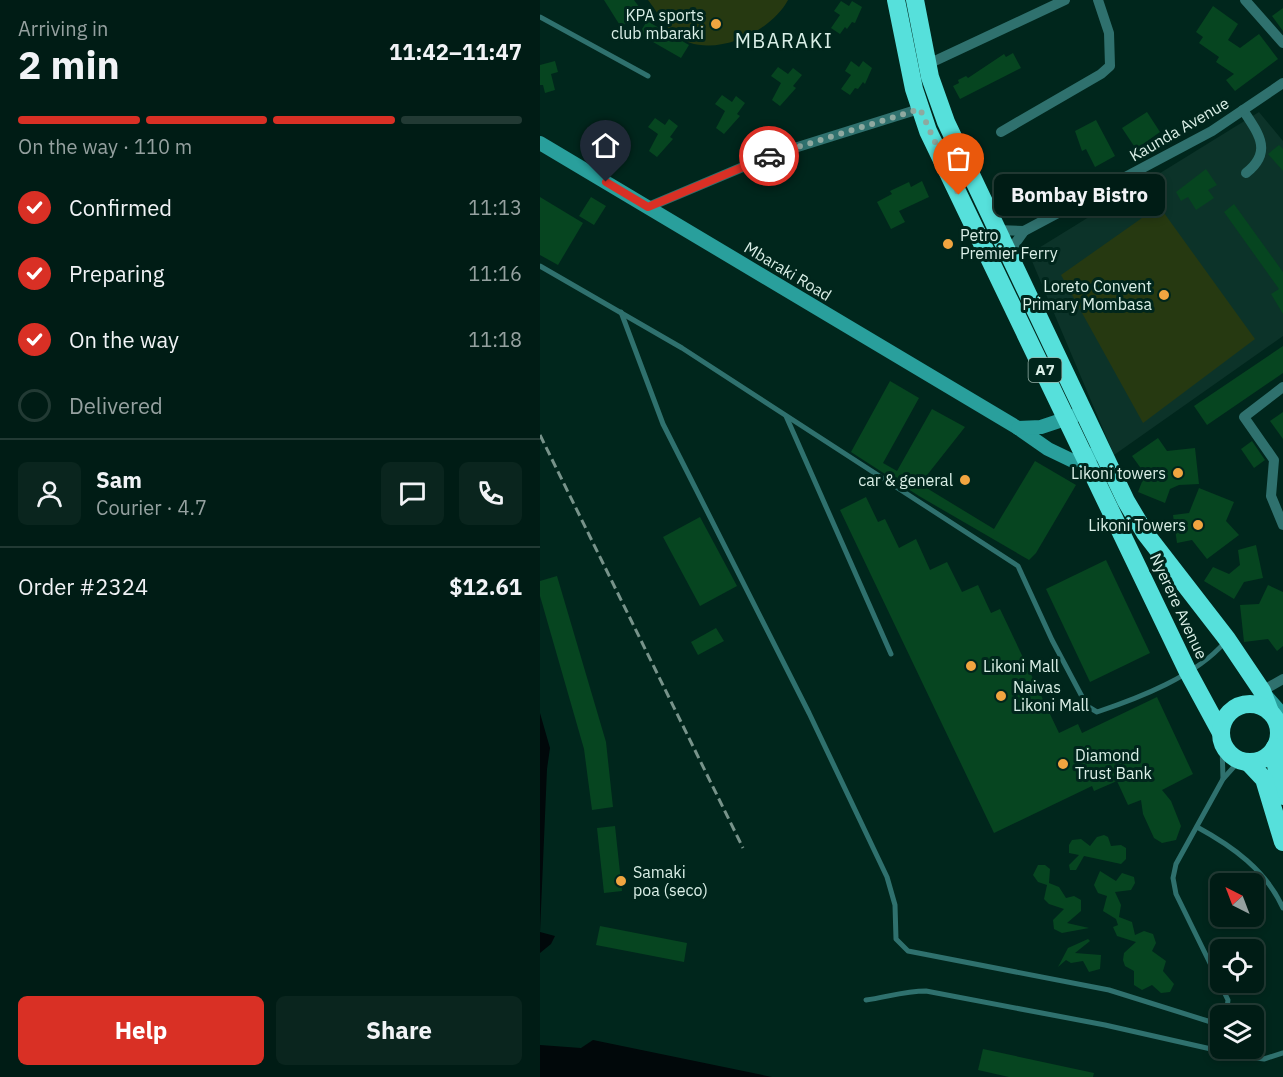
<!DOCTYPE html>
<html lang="en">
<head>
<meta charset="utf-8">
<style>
	:root { --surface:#001c15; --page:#0a251e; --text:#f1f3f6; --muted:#95a1a0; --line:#223a34; --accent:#d93025 }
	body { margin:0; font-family:"IBM Plex Sans",sans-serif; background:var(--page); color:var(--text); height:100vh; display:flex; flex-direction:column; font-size:22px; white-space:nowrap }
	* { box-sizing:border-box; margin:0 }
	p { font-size:20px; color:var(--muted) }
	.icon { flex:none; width:33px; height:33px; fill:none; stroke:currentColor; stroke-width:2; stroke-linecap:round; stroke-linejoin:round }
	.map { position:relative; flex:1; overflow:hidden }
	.side { display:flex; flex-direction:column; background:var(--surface); width:540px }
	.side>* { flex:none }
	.needle { width:39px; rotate:318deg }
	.tools { position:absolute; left:670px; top:873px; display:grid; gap:12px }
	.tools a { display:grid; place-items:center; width:54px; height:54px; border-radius:9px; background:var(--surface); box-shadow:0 3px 9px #0003,0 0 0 2px var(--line); font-size:30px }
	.pin { position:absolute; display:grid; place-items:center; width:51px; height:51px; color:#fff; margin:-62px -26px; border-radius:50% 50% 50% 0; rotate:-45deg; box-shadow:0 0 6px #0007 }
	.pin .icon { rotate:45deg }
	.courier { position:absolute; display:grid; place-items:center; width:60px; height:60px; margin:-30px; border:4px solid #d93025; border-radius:50%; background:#fff; color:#222; box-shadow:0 2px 8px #0007 }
	.bubble { position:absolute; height:42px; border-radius:9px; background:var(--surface); box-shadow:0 3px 9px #0003,0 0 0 2px var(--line); font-size:20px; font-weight:700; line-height:42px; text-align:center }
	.summary em { font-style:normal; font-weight:700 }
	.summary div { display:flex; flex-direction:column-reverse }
	.summary { display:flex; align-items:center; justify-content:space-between; height:102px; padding:0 18px }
	h1 { font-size:39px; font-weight:700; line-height:45px }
	.bar { display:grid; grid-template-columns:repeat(4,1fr); gap:9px 6px; align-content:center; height:72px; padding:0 18px }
	.bar i { height:8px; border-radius:4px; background:var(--line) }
	.bar .selected { background:var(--accent) }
	.bar p { grid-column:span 4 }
	.line { display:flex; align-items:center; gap:15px; padding:0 18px; border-top:2px solid var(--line) }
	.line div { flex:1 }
	.round { display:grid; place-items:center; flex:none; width:63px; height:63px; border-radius:9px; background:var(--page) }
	ol { padding:0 18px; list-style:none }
	li { display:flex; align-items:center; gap:18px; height:66px }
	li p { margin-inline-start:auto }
	li .icon { padding:6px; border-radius:50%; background:var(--accent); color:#fff; stroke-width:4 }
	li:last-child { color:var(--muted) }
	li i { width:33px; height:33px; border:3px solid var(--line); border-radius:50% }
	.button { display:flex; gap:12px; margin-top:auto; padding:12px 18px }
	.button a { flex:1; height:69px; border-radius:9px; background:var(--accent); color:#fff; font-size:24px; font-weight:700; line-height:69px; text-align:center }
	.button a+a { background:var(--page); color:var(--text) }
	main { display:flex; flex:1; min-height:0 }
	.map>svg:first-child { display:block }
</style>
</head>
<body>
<main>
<section class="side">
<div class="summary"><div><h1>2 min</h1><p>Arriving in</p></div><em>11:42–11:47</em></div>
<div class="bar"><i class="selected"></i><i class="selected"></i><i class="selected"></i><i></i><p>On the way · 110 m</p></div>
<ol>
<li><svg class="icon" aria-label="check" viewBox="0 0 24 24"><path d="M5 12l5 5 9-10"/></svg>Confirmed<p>11:13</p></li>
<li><svg class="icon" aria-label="check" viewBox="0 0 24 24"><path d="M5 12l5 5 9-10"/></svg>Preparing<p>11:16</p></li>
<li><svg class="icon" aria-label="check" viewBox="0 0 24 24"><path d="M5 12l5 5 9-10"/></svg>On the way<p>11:18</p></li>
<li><i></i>Delivered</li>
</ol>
<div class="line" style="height:108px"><a class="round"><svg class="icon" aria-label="person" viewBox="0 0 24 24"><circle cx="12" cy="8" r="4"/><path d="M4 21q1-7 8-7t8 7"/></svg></a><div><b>Sam</b><p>Courier · 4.7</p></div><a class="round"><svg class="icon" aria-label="chat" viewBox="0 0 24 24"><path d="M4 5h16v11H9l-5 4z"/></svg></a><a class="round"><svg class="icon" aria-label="phone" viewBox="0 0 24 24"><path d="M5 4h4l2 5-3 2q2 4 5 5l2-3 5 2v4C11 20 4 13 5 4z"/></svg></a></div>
<div class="line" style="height:78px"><div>Order #2324</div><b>$12.61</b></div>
<div class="button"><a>Help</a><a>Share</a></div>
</section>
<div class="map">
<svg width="743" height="1077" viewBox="0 0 743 1077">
	<rect width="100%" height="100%" fill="#00261c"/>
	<polygon fill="#0c3329" points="719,112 743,141 743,336 574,455 489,254"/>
	<g fill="#263911">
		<path d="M 108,0 L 248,0 C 230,34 166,63 133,33 C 123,24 116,10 108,0 Z"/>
		<polygon points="619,206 715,339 603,423 521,275"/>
	</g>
	<g fill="#01080a">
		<polygon points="0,713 10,748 7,769 0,932 15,936 11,944 0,953"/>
		<polygon points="53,1040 232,1077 0,1077 0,1045 41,1048"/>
	</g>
	<g fill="#064520">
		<polygon points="64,0 94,0 102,11 81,27"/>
		<polygon points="301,1 309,6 312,1 322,7 315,23 312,22 307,29 305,27 300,34 291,28 300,15 294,11"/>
		<polygon points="673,6 698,24 688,40 700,48 719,34 738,59 695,91 686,80 694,74 676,62 679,57 659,43 663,37 656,32"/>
		<polygon points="743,8 743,31 732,16"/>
		<polygon points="107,21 149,45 141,58 99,34"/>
		<polygon points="473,53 481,68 420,99 413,86 419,83 418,80 426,76 428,78 464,54 466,57"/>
		<polygon points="15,61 18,72 11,74 15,90 5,93 3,85 0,85 0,65"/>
		<polygon points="311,61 319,67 323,61 332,68 325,84 323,82 318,89 315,88 310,95 301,89 311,75 305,71"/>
		<polygon points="238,67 248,74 253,68 262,75 253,86 256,88 240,106 232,100 241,83 231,76"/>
		<polygon points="182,95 192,102 196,96 205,103 197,114 200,116 184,134 176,128 185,111 175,104"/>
		<polygon points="607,112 620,132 596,149 582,128"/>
		<polygon points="115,118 125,125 129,119 138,126 130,137 133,139 117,157 109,151 118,134 108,127"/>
		<polygon points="556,120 575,156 555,167 546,149 542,151 535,131"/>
		<polygon points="739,145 743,149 743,171 728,154"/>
		<polygon points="666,169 677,185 668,190 674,198 656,210 648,197 641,201 636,192"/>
		<polygon points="492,177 504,196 480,211 468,192"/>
		<polygon points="382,181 389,197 359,211 365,222 351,229 337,202 352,194 350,191 369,182 371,187"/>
		<polygon points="0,197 43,223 18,265 0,255"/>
		<polygon points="51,197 66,206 54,225 39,216"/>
		<polygon points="694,204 743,272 743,314 731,294 739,289 684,212"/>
		<polygon points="743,346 743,373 667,425 654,406"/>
		<polygon points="350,381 379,398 343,463 357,471 392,409 425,427 380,484 454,529 495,461 536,485 496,553 489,560 379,496 311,452"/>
		<polygon points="743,412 743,439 730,421"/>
		<polygon points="618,438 627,451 655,448 659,484 639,485 630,489 625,503 598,492 605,474 592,456"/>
		<polygon points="712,441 725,460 714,468 701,449"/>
		<polygon points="659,488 694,502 686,521 699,535 667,559 652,540 637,543 633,515 649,513"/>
		<polygon points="326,497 338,522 345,519 359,548 376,539 390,570 407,562 422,592 438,585 451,613 460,609 519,733 538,724 542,733 617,697 653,774 622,790 631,801 641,826 636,840 622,843 614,838 603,814 601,800 588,805 577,781 554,791 552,786 454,833 300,510"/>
		<polygon points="160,517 197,586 160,606 123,537"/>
		<polygon points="716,545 723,578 704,582 694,599 664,581 673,567 689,574 700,565 698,550"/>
		<polygon points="566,560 610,653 550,682 506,589"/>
		<polygon points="17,576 66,742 73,807 52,810 44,749 0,596 0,581"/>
		<polygon points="728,585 743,592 743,646 737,651 728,639 704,642 700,605 719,604"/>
		<polygon points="176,628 184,641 158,655 151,642"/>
		<polygon points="75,826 82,891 64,893 57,828"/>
		<polygon points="564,835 568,837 571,846 581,845 586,848 586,859 581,864 544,856 536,870 530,870 529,865 539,855 529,853 529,845 532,840 541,839 550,846 557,837"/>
		<polygon points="498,865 505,865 510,869 509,883 519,887 526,898 534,896 541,900 541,911 527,923 549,928 522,933 514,929 513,920 524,909 509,904 504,899 507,885 498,882 493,875"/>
		<polygon points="560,871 576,881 582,873 594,877 595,883 591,890 575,892 581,905 579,917 592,922 595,935 604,931 613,934 616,943 612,951 626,961 623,971 634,984 630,992 621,993 612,985 602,990 594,985 594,971 585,966 583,960 584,953 596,942 577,936 573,927 578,925 576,919 563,911 567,896 558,893 554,885"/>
		<polygon points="683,873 692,875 690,884 681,884"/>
		<polygon points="672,888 681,890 681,899 670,897"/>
		<polygon points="60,926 147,943 144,962 56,945"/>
		<polygon points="548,939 550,941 535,953 561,955 560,969 549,972 543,961 531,963 526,960 518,967 528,948"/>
		<polygon points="443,1049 554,1073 553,1077 469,1077 438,1070"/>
	</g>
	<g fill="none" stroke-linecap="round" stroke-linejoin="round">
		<g stroke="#2f716e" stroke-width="5">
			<polyline points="0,17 108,76"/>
			<path d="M 0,266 L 142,348 L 478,566 L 512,640 L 547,706 L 557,712 C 599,698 656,676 685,642"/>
			<polyline points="81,312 123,424 269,713 347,877 355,905 356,939 368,951 569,990 671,1022 681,1020"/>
			<polyline points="246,416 351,654"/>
			<polyline points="682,744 683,779"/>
			<path d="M 657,827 C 692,846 726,870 743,908"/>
			<path d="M 326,1000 C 347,997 365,991 386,991 L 565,1025 L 702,1056 L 724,1059 L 743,1053"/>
			<polyline points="686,1016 688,1000 636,894 633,878 636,864 683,779 699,761"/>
		</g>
		<g stroke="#2f716e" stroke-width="10">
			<polyline points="705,0 743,43"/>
			<polyline points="384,66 525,0"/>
			<path d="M 703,110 C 719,134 733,152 706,173"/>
			<polyline points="461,132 561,74 570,66 569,33 558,0"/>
			<polyline points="108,207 229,156 379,109"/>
			<polyline points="440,238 457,230 484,231 672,131 743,83"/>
			<polyline points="467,255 484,231"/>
			<polyline points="743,387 704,417 734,460 731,496 743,525"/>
			<polyline points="722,691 743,679"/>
		</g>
		<g stroke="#299f9c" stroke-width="14">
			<polyline points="0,143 478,428 508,449 533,461 554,454"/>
			<polyline points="478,428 501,427 534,416"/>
			<polyline points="727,697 743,715"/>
			<polyline points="738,738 743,739"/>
		</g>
		<g stroke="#56e0db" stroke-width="18">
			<polyline points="356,0 374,89 388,131 648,672 680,731"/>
			<polyline points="375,0 390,77 406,122 586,501 605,533 687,639 722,691 730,712"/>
			<circle cx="710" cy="733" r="29"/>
			<polyline points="735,747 735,761 743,796"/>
			<polyline points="708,762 724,779 743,842"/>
		</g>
		<polyline stroke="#77938a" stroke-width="3" stroke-dasharray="9 4.5" stroke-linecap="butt" points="0,435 203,848"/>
	</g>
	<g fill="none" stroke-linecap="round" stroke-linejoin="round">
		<polyline stroke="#8ea9a0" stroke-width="6" stroke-dasharray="0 10.8" points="229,156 380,109 419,195"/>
		<polyline stroke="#d93025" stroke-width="8" points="66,182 108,207 229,156"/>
	</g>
	<g fill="#f1a540" stroke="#00261c" stroke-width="2">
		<circle cx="176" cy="24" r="6"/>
		<circle cx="408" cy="244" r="6"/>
		<circle cx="624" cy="295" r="6"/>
		<circle cx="638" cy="473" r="6"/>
		<circle cx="425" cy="480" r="6"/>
		<circle cx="658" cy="525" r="6"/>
		<circle cx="431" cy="666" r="6"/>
		<circle cx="461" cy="696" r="6"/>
		<circle cx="523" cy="764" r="6"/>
		<circle cx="81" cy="881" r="6"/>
	</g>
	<g text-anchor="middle" stroke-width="6" stroke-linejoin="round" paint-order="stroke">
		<rect fill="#00261c" stroke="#99b3aa" stroke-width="1.5" x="488.5" y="358" width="33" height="24" rx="4.5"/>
		<g font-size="15" font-weight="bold" fill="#daefe7">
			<text x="505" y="375">A7</text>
		</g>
		<g font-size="16" fill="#daefe7" stroke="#00261c" text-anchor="end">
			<text x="164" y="21">KPA sports<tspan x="164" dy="18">club mbaraki</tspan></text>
			<text x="420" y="241" text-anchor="start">Petro<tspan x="420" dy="18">Premier Ferry</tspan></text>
			<text x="612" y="292">Loreto Convent<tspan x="612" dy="18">Primary Mombasa</tspan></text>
			<text x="626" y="479">Likoni towers</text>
			<text x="413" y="486">car &amp; general</text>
			<text x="646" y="531">Likoni Towers</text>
			<text x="443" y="672" text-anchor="start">Likoni Mall</text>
			<text x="473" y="693" text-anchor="start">Naivas<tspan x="473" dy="18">Likoni Mall</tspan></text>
			<text x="535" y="761" text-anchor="start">Diamond<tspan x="535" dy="18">Trust Bank</tspan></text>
			<text x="93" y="878" text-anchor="start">Samaki<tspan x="93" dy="18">poa (seco)</tspan></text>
		</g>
		<g font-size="16" fill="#daefe7" stroke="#00261c">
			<text transform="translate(639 129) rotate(-30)" y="6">Kaunda Avenue</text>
			<text transform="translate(248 271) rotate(31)" y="6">Mbaraki Road</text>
			<text transform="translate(639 606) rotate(65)" y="6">Nyerere Avenue</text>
		</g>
		<g font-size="20" letter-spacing="1.5" fill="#daefe7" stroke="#00261c">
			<text x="244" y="48">MBARAKI</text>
		</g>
	</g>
</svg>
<div class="tools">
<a><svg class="needle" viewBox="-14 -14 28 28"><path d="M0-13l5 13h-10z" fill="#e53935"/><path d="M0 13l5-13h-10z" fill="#95a1a0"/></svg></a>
<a><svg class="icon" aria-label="locate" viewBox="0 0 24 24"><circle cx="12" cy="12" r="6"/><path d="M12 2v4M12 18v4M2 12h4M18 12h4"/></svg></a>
<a><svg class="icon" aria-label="layers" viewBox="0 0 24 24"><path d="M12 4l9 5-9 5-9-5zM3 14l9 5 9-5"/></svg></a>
</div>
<div class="pin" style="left:419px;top:195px;background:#ea580c"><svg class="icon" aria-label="bag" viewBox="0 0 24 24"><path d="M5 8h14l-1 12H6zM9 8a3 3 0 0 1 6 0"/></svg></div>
<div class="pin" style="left:66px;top:182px;background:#1f2937"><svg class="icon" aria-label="home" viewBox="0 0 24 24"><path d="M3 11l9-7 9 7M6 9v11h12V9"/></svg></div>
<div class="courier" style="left:229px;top:156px"><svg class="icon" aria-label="car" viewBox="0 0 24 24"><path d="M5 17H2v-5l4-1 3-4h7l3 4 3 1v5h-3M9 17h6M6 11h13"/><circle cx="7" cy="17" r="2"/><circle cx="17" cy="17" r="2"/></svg></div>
<div class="bubble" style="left:454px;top:174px;width:171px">Bombay Bistro</div>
</div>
</main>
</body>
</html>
